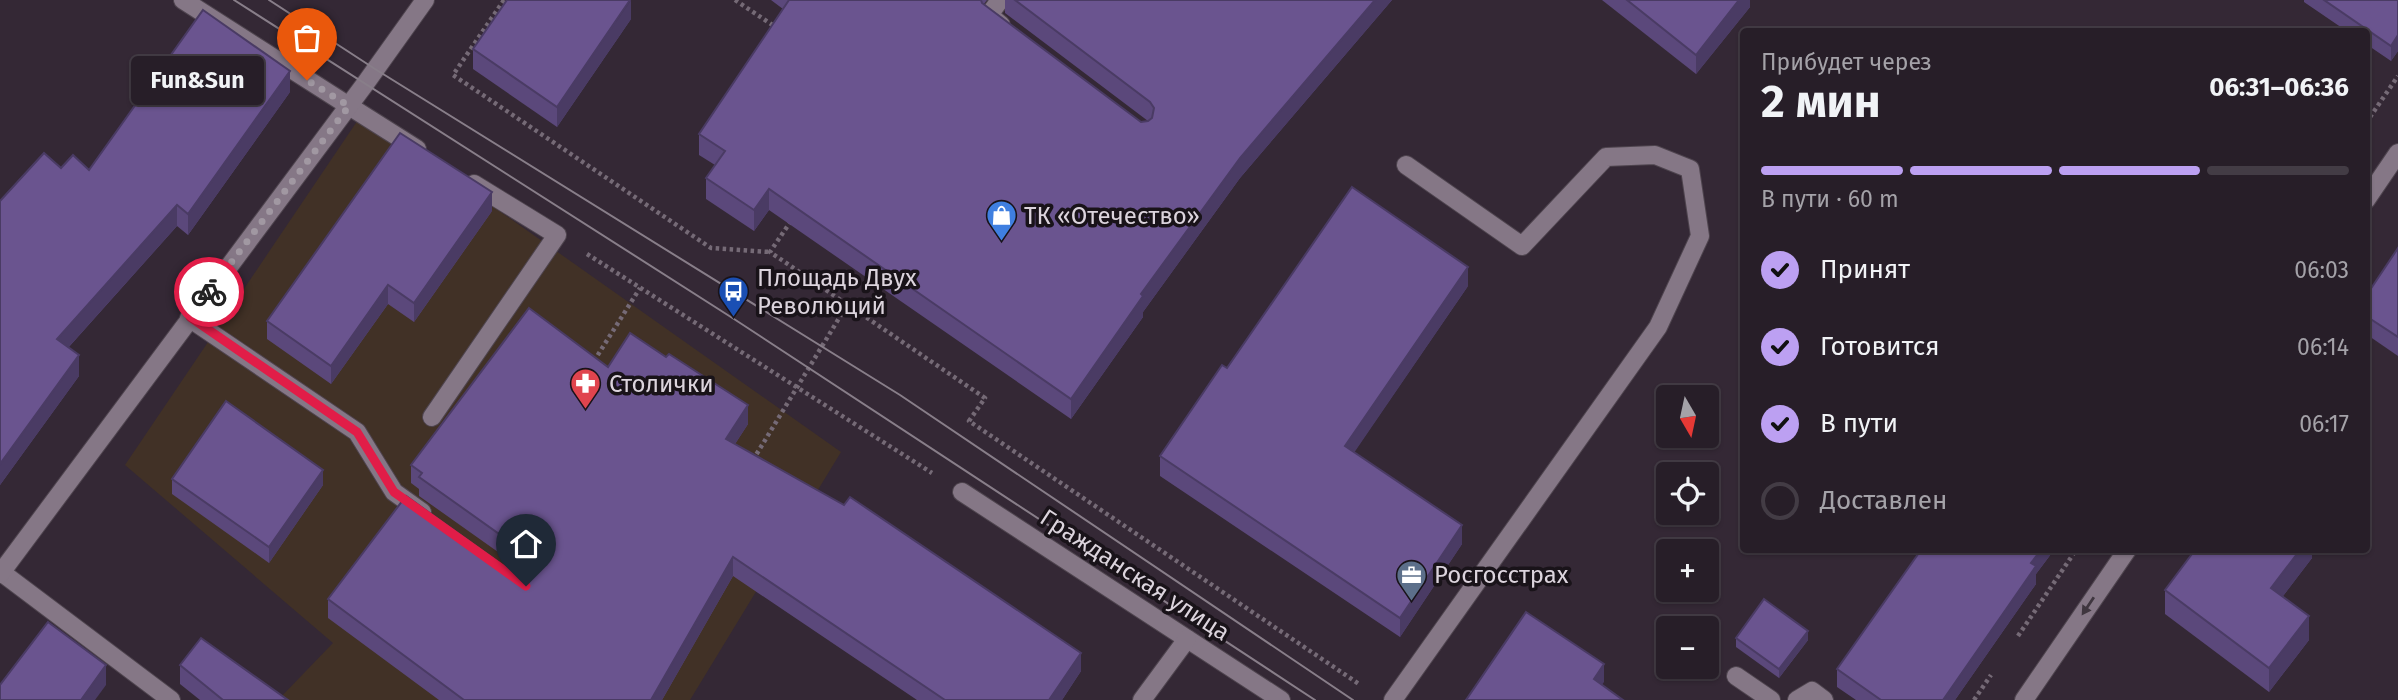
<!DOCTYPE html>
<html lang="ru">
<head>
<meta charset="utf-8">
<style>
	:root { --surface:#271e28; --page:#332b34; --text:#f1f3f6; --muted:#a4a2a8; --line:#433c45; --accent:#bca0f2 }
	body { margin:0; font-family:"Fira Sans",sans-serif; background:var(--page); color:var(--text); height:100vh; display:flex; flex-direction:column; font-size:26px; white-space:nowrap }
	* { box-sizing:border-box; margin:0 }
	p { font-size:23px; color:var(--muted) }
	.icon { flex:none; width:38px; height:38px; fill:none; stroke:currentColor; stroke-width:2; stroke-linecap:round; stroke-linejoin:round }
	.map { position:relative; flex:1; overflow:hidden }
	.sheet { position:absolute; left:1740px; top:28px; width:630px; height:525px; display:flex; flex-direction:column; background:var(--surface); border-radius:7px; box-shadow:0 2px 5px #0004,0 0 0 2px var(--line) }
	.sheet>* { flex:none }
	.needle { width:46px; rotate:171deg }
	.controls { position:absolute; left:1656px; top:385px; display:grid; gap:14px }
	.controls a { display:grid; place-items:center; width:63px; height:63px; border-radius:7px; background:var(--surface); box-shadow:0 2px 5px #0004,0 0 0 2px var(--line); font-size:35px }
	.pin { position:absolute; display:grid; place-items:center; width:60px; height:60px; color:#fff; margin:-72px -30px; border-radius:50% 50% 50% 0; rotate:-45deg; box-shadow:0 0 7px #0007 }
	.pin .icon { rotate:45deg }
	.courier { position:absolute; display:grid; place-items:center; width:70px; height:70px; margin:-35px; border:5px solid #e11d48; border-radius:50%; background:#fff; color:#222; box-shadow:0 2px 9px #0007 }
	.bubble { position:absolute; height:49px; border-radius:7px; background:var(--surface); box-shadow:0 2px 5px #0004,0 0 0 2px var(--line); font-size:23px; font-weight:700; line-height:49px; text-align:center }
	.summary em { font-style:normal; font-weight:700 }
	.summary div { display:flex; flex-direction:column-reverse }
	.summary { display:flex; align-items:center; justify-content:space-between; height:119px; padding:0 21px }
	h1 { font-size:46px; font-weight:700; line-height:52px }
	.bar { display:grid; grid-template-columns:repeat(4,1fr); gap:10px 7px; align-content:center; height:84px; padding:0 21px }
	.bar i { height:9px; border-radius:5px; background:var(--line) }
	.bar .on { background:var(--accent) }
	.bar p { grid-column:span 4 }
	ol { padding:0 21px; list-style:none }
	li { display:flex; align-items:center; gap:21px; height:77px }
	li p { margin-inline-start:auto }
	li .icon { padding:7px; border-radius:50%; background:var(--accent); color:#111; stroke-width:4 }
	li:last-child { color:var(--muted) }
	li i { width:38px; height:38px; border:4px solid var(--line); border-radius:50% }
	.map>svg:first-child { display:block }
</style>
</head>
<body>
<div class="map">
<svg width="2398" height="700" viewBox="0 0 2398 700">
	<rect width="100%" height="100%" fill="#342835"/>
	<polygon fill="#413126" points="362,114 841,452 690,700 278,700 333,643 125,465"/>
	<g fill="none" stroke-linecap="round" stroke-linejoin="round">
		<defs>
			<g id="lane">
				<polyline points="1000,0 989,15 1001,25"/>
				<polyline points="349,106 417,149"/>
				<polyline points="189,318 357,432 394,492 422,512"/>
				<polyline points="432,417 557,235 474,184"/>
				<polyline points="962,492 1281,700"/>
				<polyline points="1,572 171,700"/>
				<polyline points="1736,676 1771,700"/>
				<polyline points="1142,700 1187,639"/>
				<polyline points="1393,700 1658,327 1700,236 1690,169 1655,155 1606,157 1522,246 1406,165"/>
				<polyline points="1797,700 1812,691 1824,700"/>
			</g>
			<g id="street">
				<polyline points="183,0 349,106"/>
				<polyline points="0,574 365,84 425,0"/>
			</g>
			<g id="secondary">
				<polyline points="2366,200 2398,153"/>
				<polyline points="2024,700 2127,550"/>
			</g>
		</defs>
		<use href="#lane" stroke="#4e444e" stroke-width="20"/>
		<use href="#street" stroke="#4e444e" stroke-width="20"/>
		<use href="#secondary" stroke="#4e444e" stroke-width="20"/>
		<g stroke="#756a76" stroke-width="4.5" stroke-dasharray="3.5 3.5" stroke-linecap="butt">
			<polyline points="504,0 453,75 711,248 770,252"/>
			<polyline points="735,0 777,28"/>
			<polyline points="2366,123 2398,76"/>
			<polyline points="791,221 770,252 985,398 969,421 1359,684"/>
			<polyline points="587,254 932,473"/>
			<polyline points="594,361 640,288"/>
			<polyline points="753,460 847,305"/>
			<polyline points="2018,636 2076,550"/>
			<polyline points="1974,700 1991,675"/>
		</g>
		<use href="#lane" stroke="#857786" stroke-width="18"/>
		<use href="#street" stroke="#857786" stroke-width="18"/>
		<use href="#secondary" stroke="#857786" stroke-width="18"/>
		<g stroke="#887e89" stroke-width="2">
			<polyline points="234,0 734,319 1315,700"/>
			<polyline points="269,0 375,69 900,395 1353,700"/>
		</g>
	</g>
	<g fill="#5b487b">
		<polygon points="771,0 987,0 984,4 1141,122 1148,121 1005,13 1005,0 1392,0 1240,178 1143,312 1143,317 1071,419 769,210 754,231 706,199 706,178 715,165 699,155 699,134 783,9"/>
		<polygon points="1602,0 1750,0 1750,7 1696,74"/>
		<polygon points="2304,0 2398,0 2398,51 2391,61 2366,44 2366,32 2348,32 2304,2"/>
		<polygon points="631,19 557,127 473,69 473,49"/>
		<polygon points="290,92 188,235 177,226 68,348 79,376 0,485 0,201 61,168 89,170"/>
		<polygon points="492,211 414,322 388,304 331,384 267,339 267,321"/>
		<polygon points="2398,248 2398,356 2366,334 2366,296"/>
		<polygon points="1468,286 1354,452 1462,544 1400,637 1160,476 1160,456 1227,368"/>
		<polygon points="608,367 748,424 735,444 1081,671 1062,700 917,700 733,576 662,700 439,700 328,618 328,599 519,577 530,578 532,576 419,496 419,489 411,483 411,465"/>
		<polygon points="172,479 323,485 269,563 172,494"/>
		<polygon points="1921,550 2054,550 2036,574 2036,584 1955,700 1856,700 1837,687 1837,669"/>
		<polygon points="2312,550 2312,558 2283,596 2309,640 2269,692 2165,614 2165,590"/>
		<polygon points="1736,638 1808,640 1779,678 1736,647"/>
		<polygon points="180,665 288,700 200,700 180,684"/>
	</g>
	<g fill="#4a3b64">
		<polygon points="631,0 631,19 557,127 557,107"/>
		<polygon points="1375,0 1392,0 1240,178 1143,312 1143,317 1071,419 1071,399 1141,294 1240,158"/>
		<polygon points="1739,0 1750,0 1750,7 1696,74 1696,55"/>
		<polygon points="2398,35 2398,51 2391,61 2391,46"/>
		<polygon points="290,71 290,92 188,235 188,214"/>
		<polygon points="769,189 769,210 754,231 754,210"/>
		<polygon points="492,192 492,211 414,322 414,303"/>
		<polygon points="177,205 177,226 57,360 57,339"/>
		<polygon points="1468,267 1468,286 1345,466 1345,446"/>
		<polygon points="388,285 388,304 331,384 331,366"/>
		<polygon points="79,355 79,376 0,485 0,464"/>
		<polygon points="748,405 748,424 726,458 726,439"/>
		<polygon points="323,470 323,485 269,563 269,547"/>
		<polygon points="1462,525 1462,544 1400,637 1400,618"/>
		<polygon points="2041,550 2054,550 2036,574 2036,584 1955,700 1943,700 2031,563"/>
		<polygon points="2300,550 2312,550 2312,558 2271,612 2271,588"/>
		<polygon points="733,557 733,576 662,700 651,700"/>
		<polygon points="2309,616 2309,640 2269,692 2269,668"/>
		<polygon points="1808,631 1808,640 1779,678 1779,669"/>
		<polygon points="1081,653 1081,671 1062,700 1049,700"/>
		<polygon points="1604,664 1604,682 1594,697 1594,679"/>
		<polygon points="106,665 106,685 95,700 81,700"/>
	</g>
	<g fill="#6a548f" stroke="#4a3b64" stroke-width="2">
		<polygon points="507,0 630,0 557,107 473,49"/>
		<polygon points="789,0 981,0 982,3 1141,122 1148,121 1152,118 1154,108 1150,102 1015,0 1375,0 1240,158 1141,294 1143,296 1071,399 769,189 754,210 706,178 725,151 699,134"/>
		<polygon points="1627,0 1739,0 1696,55"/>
		<polygon points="2324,0 2398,0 2398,35 2391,46"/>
		<polygon points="203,10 290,71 188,214 177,205 57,339 79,355 0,464 0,201 44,153 61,168 73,155 89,170"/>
		<polygon points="400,133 492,192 414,303 388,285 331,366 267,321"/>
		<polygon points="1352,187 1468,267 1345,446 1462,525 1400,618 1160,456 1222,365 1227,368"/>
		<polygon points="2398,248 2398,337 2366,316 2366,296"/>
		<polygon points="529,308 608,367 630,333 666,357 669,354 748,405 726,439 844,505 850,497 1081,653 1049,700 945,700 733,557 651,700 464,700 328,599 406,496 519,577 530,578 536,573 537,563 533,558 419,477 422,473 411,465"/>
		<polygon points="226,401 323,470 269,547 172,479"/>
		<polygon points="1921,550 2041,550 2031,563 2036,566 1943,700 1881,700 1837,669"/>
		<polygon points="2195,550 2300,550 2271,588 2309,616 2269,668 2165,590"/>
		<polygon points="1764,599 1808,631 1779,669 1736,638"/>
		<polygon points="1526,612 1604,664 1594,679 1623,700 1466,700"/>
		<polygon points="48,622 106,665 81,700 0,700 0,685"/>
		<polygon points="201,638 288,700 223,700 180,665"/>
	</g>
	<defs><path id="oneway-solid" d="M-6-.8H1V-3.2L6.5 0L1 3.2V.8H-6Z" transform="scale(1.75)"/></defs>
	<use fill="#3f363f" href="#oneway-solid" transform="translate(2088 606) rotate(124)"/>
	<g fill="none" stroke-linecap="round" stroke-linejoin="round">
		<polyline stroke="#a198a2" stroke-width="7" stroke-dasharray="0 12.6" points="209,292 349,106 307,80"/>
		<polyline stroke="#e11d48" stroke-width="9" points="209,292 190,317 357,432 394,492 526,586"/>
	</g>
	<defs>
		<symbol id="shop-pin" viewBox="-11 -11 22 30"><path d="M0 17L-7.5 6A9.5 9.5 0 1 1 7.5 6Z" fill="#3f7fe0" stroke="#191319"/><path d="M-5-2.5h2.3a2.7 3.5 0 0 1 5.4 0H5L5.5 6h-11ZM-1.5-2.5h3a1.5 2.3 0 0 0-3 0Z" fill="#fff"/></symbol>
		<symbol id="bus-pin" viewBox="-11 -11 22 30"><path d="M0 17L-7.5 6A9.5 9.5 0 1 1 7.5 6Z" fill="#1a4fb4" stroke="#191319"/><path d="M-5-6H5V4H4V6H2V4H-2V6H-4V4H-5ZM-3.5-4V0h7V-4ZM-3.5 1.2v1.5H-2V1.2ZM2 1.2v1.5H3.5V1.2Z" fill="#fff"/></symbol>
		<symbol id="pharmacy-pin" viewBox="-11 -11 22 30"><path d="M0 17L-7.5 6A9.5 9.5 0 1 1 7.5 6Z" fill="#e0444e" stroke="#191319"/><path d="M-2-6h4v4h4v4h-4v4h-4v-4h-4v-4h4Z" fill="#fff"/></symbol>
		<symbol id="office-pin" viewBox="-11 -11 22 30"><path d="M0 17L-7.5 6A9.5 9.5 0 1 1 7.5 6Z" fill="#5c6f8a" stroke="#191319"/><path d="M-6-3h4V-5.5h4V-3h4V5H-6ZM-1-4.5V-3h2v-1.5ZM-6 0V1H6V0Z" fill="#fff"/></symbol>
	</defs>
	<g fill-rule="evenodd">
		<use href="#shop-pin" x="984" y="198" width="35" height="47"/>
		<use href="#bus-pin" x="716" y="274" width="35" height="47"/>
		<use href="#pharmacy-pin" x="568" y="366" width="35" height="47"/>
		<use href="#office-pin" x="1394" y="558" width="35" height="47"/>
	</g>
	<g text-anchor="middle" stroke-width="7" stroke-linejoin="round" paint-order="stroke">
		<g font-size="24" fill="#dcd4dd" stroke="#191319" text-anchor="start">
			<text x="1024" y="224">ТК «Отечество»</text>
			<text x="757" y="286">Площадь Двух<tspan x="757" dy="28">Революций</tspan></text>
			<text x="609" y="392">Столички</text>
			<text x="1434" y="583">Росгосстрах</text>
		</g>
		<g font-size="24" fill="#dcd4dd" stroke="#191319">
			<text transform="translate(1135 575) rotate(33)" y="8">Гражданская улица</text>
		</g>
	</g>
</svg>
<div class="controls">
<a><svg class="needle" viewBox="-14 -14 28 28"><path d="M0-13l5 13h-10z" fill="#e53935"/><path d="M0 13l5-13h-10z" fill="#a4a2a8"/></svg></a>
<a><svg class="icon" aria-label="locate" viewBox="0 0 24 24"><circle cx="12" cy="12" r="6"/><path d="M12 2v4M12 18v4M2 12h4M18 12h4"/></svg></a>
<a>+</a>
<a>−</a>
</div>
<div class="pin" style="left:307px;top:80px;background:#ea580c"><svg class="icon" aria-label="bag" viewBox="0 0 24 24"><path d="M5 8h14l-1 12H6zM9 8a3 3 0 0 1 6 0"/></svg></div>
<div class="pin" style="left:526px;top:586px;background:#1f2937"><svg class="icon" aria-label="home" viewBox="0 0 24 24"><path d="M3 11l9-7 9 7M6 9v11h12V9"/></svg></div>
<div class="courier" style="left:209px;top:292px"><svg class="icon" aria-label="bike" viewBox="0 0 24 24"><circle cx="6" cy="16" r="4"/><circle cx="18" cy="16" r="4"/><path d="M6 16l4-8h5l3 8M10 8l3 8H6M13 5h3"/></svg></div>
<div class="bubble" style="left:131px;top:56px;width:133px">Fun&amp;Sun</div>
<section class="sheet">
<div class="summary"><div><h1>2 мин</h1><p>Прибудет через</p></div><em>06:31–06:36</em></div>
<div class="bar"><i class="on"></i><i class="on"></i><i class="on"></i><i></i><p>В пути · 60 m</p></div>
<ol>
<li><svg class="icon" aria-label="check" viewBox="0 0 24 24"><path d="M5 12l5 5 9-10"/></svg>Принят<p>06:03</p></li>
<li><svg class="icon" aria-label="check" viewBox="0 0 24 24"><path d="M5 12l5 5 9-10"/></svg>Готовится<p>06:14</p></li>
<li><svg class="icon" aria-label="check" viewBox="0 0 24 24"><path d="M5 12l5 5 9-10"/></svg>В пути<p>06:17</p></li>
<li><i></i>Доставлен</li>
</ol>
</section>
</div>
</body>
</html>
